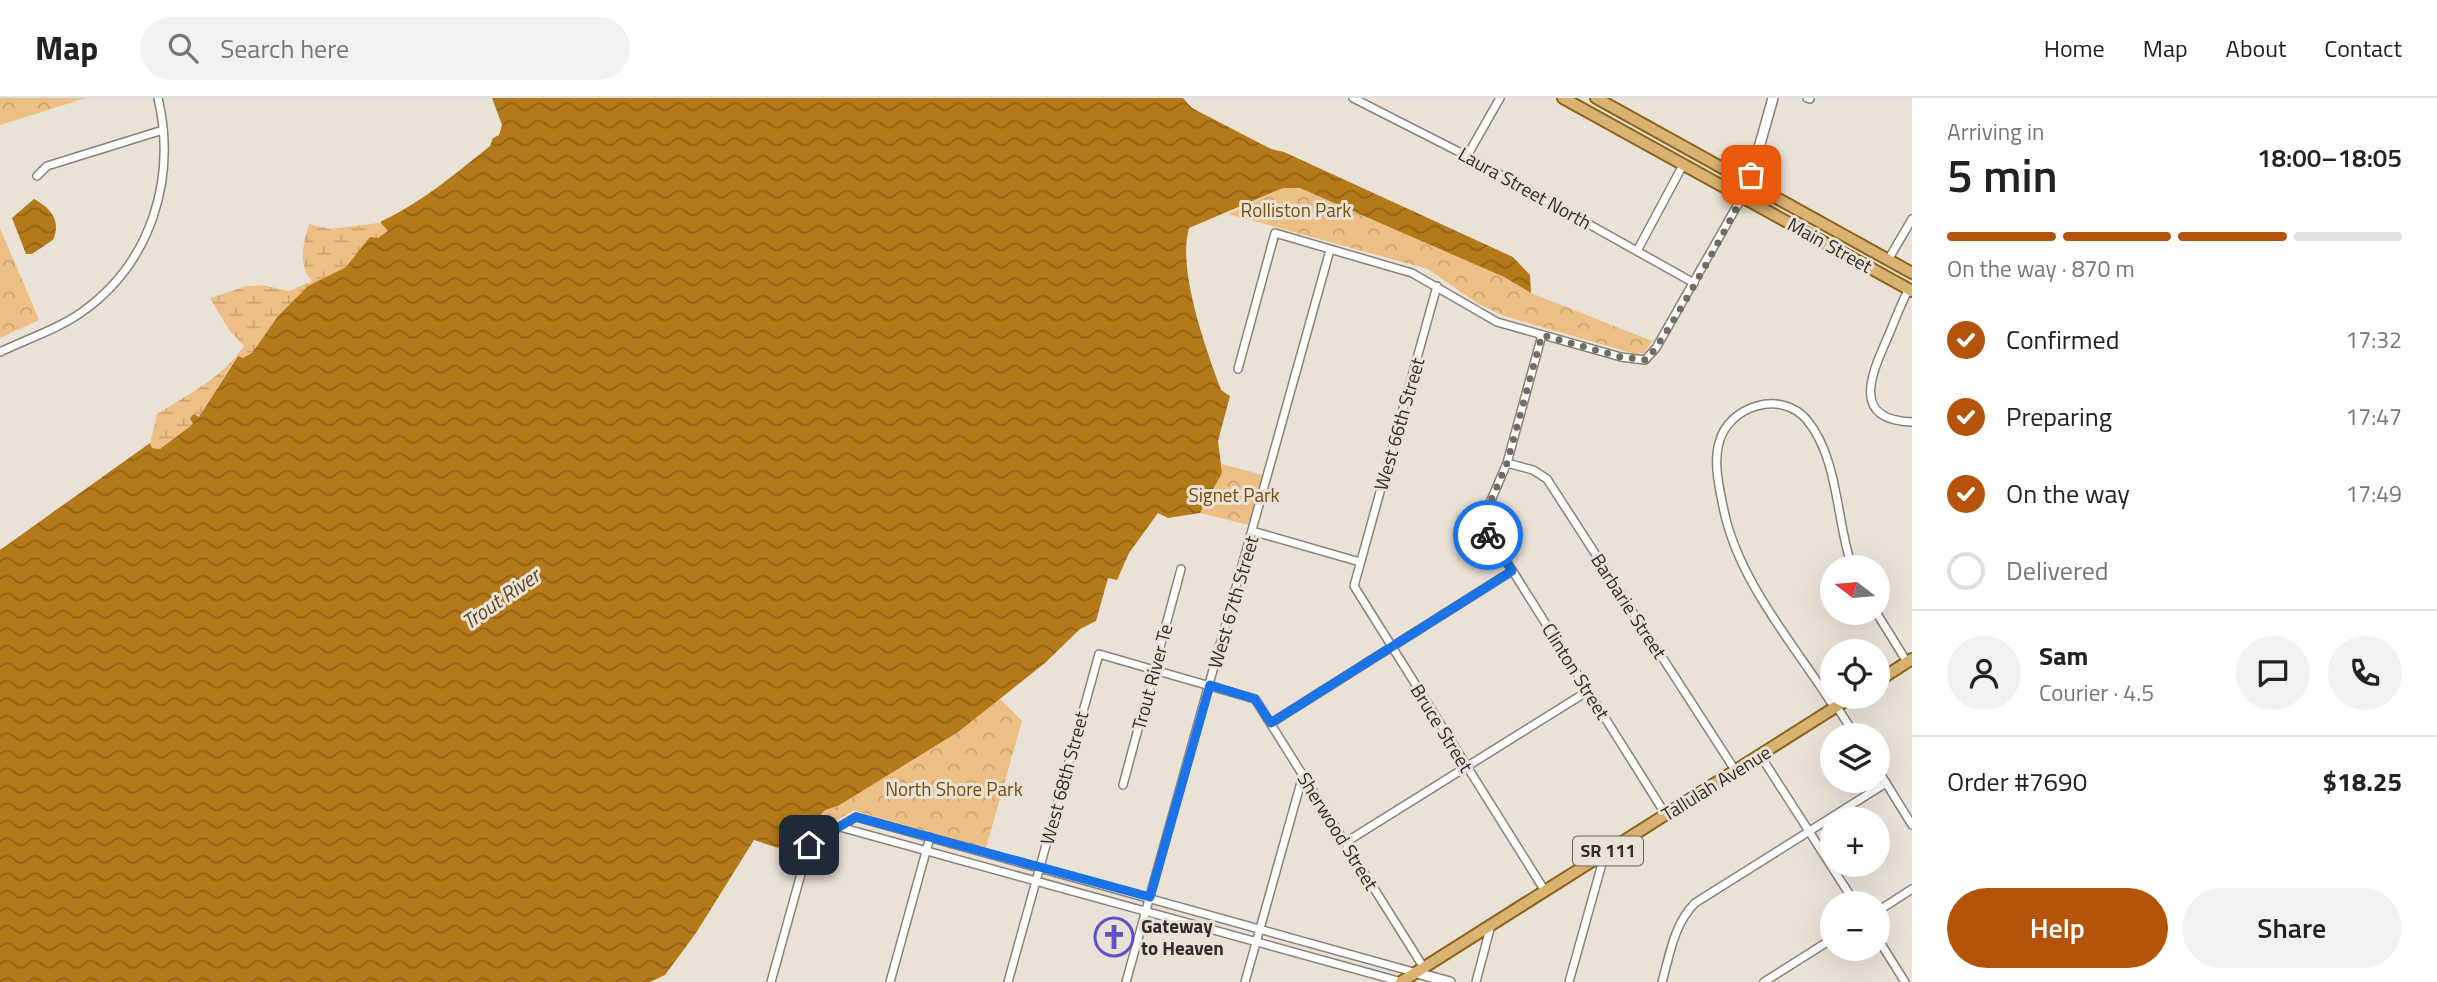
<!DOCTYPE html>
<html lang="en">
<head>
<meta charset="utf-8">
<style>
	:root { --surface:#fff; --page:#f2f2f2; --text:#222; --muted:#767676; --line:#e0e0e0; --accent:#b45309 }
	body { margin:0; font-family:"Titillium Web",sans-serif; background:var(--page); color:var(--text); height:100vh; display:flex; flex-direction:column; font-size:26px; white-space:nowrap }
	* { box-sizing:border-box; margin:0 }
	p { font-size:23px; color:var(--muted) }
	.icon { flex:none; width:38px; height:38px; fill:none; stroke:currentColor; stroke-width:2; stroke-linecap:round; stroke-linejoin:round }
	.map { position:relative; flex:1; overflow:hidden }
	.side { display:flex; flex-direction:column; background:var(--surface); width:525px }
	.side>* { flex:none }
	.needle { width:46px; rotate:286deg }
	.controls { position:absolute; left:1820px; top:457px; display:grid; gap:14px }
	.controls a { display:grid; place-items:center; width:70px; height:70px; border-radius:50%; background:var(--surface); box-shadow:0 7px 28px #0002; font-size:35px }
	.pin { position:absolute; display:grid; place-items:center; width:60px; height:60px; color:#fff; margin:-30px; border-radius:14px; box-shadow:0 4px 10px #0006 }
	.courier { position:absolute; display:grid; place-items:center; width:70px; height:70px; margin:-35px; border:5px solid #1a73e8; border-radius:50%; background:#fff; color:#222; box-shadow:0 2px 9px #0007 }
	.headline em { font-style:normal; font-weight:600 }
	.headline div { display:flex; flex-direction:column-reverse }
	.headline { display:flex; align-items:center; justify-content:space-between; height:119px; padding:0 35px }
	h1 { font-size:46px; font-weight:600; line-height:52px }
	.bar { display:grid; grid-template-columns:repeat(4,1fr); gap:10px 7px; align-content:center; height:84px; padding:0 35px }
	.bar i { height:9px; border-radius:5px; background:var(--line) }
	.bar .active { background:var(--accent) }
	.bar p { grid-column:span 4 }
	.line { display:flex; align-items:center; gap:18px; padding:0 35px; border-top:2px solid var(--line) }
	.line div { flex:1 }
	.round { display:grid; place-items:center; flex:none; width:74px; height:74px; border-radius:37px; background:var(--page) }
	ol { padding:0 35px; list-style:none }
	li { display:flex; align-items:center; gap:21px; height:77px }
	li p { margin-inline-start:auto }
	li .icon { padding:7px; border-radius:50%; background:var(--accent); color:#fff; stroke-width:4 }
	li:last-child { color:var(--muted) }
	li i { width:38px; height:38px; border:4px solid var(--line); border-radius:50% }
	.primary-button { display:flex; gap:14px; margin-top:auto; padding:14px 35px }
	.primary-button a { flex:1; height:80px; border-radius:42px; background:var(--accent); color:#fff; font-size:28px; font-weight:600; line-height:80px; text-align:center }
	.primary-button a+a { background:var(--page); color:var(--text) }
	header { display:flex; align-items:center; gap:42px; box-sizing:border-box; height:98px; padding:0 35px; background:var(--surface); border-bottom:2px solid var(--line) }
	header strong { font-size:33px }
	nav { display:flex; gap:38px; margin-inline-start:auto; font-size:24px }
	.search { width:490px; height:63px; background:var(--page); display:flex; align-items:center; gap:18px; box-sizing:border-box; padding:0 24px; border-radius:38px; color:var(--muted); font-size:26px }
	main { display:flex; flex:1; min-height:0 }
	.map>svg:first-child { display:block }
</style>
</head>
<body>
<header>
<strong>Map</strong>
<div class="search"><svg class="icon" aria-label="search" viewBox="0 0 24 24"><circle cx="10" cy="10" r="6"/><path d="M15 15l6 6"/></svg>Search here</div>
<nav><a>Home</a><a>Map</a><a>About</a><a>Contact</a></nav>
</header>
<main>
<div class="map">
<svg width="1912" height="884" viewBox="0 0 1912 884">
	<defs>
		<pattern id="grass-dots" width="8" height="8" patternUnits="userSpaceOnUse" patternTransform="scale(1.75)"><rect width="8" height="8" fill="#edbf85"/><path d="M2 2h.1M6 6h.1" fill="none" stroke="#cca473" stroke-width="1.8" stroke-linecap="round"/></pattern>
		<pattern id="forest-crowns" width="20" height="18" patternUnits="userSpaceOnUse" patternTransform="scale(1.75)"><rect width="20" height="18" fill="#edbf85"/><path d="M2 6a3 3 0 1 1 6 0M12 15a3 3 0 1 1 6 0" fill="none" stroke="#cca473"/></pattern>
		<pattern id="wetland-marsh" width="20" height="14" patternUnits="userSpaceOnUse" patternTransform="scale(1.75)"><rect width="20" height="14" fill="#edbf85"/><path d="M1 5h8M5 5V1M11 12h8M15 12V8" fill="none" stroke="#cca473"/></pattern>
		<pattern id="water-waves" width="16" height="10" patternUnits="userSpaceOnUse" patternTransform="scale(1.75)"><rect width="16" height="10" fill="#b47919"/><path d="M0 5q4-4 8 0t8 0" fill="none" stroke="#936416"/></pattern>
	</defs>
	<rect width="100%" height="100%" fill="#ebe2d7"/>
	<polygon fill="url(#grass-dots)" points="838,708 854,712 811,738 801,757 788,753 793,740 804,737 825,712"/>
	<g fill="url(#forest-crowns)">
		<polygon points="0,0 86,0 0,27"/>
		<polygon points="1283,90 1300,90 1323,99 1504,179 1531,195 1652,243 1644,255 1635,256 1504,218 1477,205 1428,171 1228,116"/>
		<polygon points="0,130 39,222 0,240"/>
		<polygon points="1222,366 1263,377 1249,427 1200,415 1222,375"/>
		<polygon points="999,600 1022,623 986,750 838,708 958,634"/>
	</g>
	<path fill="url(#wetland-marsh)" d="M 379,125 L 388,129 L 388,133 L 346,169 L 308,188 L 278,218 L 252,255 L 243,260 L 237,258 L 199,319 L 194,316 L 193,326 L 160,351 L 152,350 L 150,345 L 157,316 C 189,296 222,280 244,248 L 229,232 L 210,200 L 247,188 L 262,187 L 289,193 L 312,183 C 298,168 303,145 309,126 L 330,131 Z"/>
	<g fill="url(#water-waves)">
		<path d="M 492,0 L 1183,0 L 1192,10 L 1271,51 L 1284,54 L 1513,159 L 1530,177 L 1531,195 L 1504,179 L 1300,90 L 1283,90 L 1189,130 C 1177,172 1206,251 1221,292 L 1230,298 L 1218,343 L 1222,375 L 1200,415 L 1168,420 L 1158,415 L 1129,455 L 1117,482 L 1108,480 L 1096,523 L 1080,531 L 1045,565 L 958,634 L 838,708 L 825,712 L 813,726 L 798,720 L 778,750 L 754,742 L 696,835 L 665,877 L 650,884 L 0,884 L 0,452 L 150,345 L 152,350 L 160,351 L 193,326 L 190,320 L 194,316 L 199,319 L 238,258 L 243,260 L 252,255 L 278,218 L 308,188 L 346,169 L 370,139 L 378,140 L 388,133 L 380,124 C 421,105 455,76 490,48 L 493,40 L 499,37 L 502,27 Z"/>
		<path d="M 34,101 C 49,109 62,122 53,142 L 32,156 L 26,156 L 12,120 Z"/>
	</g>
	<g fill="none" stroke-linecap="round" stroke-linejoin="round">
		<defs>
			<g id="minor">
				<polyline points="1353,0 1467,58 1694,185"/>
				<polyline points="1807,0 1810,1"/>
				<polyline points="1467,58 1500,0"/>
				<polyline points="37,78 47,68 163,32"/>
				<polyline points="1637,153 1683,67"/>
				<polyline points="1888,162 1912,121"/>
				<polyline points="1437,188 1354,488 1545,793"/>
				<path d="M 1909,191 C 1900,207 1894,225 1887,241 C 1870,279 1852,322 1912,324"/>
				<polyline points="1542,237 1507,365 1486,414 1485,429 1666,717"/>
				<path d="M 0,254 C 27,241 58,231 82,214 C 151,165 177,81 158,0"/>
				<polyline points="1238,271 1275,135 1412,175 1497,224 1621,259 1645,262 1656,250 1742,99"/>
				<polyline points="1507,365 1533,372 1547,381 1735,672"/>
				<polyline points="1252,433 1360,464"/>
				<path d="M 1852,469 C 1836,423 1839,361 1807,322 C 1781,291 1728,308 1719,345 C 1713,366 1720,393 1724,413 C 1739,483 1792,544 1830,603 L 1837,609 L 1855,637"/>
				<polyline points="1876,514 1907,564"/>
				<polyline points="1271,625 1512,473"/>
				<polyline points="1760,657 1855,805"/>
				<polyline points="1878,672 1912,727"/>
				<polyline points="1123,687 1181,471"/>
				<polyline points="840,729 1402,884"/>
				<polyline points="1346,744 1588,593"/>
				<polyline points="1878,813 1912,791"/>
				<polyline points="1878,841 1905,884"/>
				<polyline points="771,884 809,747 856,719 1417,875"/>
				<polyline points="890,884 930,739"/>
				<polyline points="1008,884 1099,556 1255,601 1424,870"/>
				<polyline points="1126,884 1330,152"/>
				<polyline points="1245,884 1303,677"/>
				<polyline points="1476,884 1491,827"/>
				<polyline points="1569,884 1605,755"/>
				<path d="M 1662,884 C 1670,856 1674,826 1695,805 L 1886,685"/>
				<polyline points="1764,884 1832,841"/>
			</g>
			<g id="tertiary">
				<polyline points="1742,99 1749,85 1773,0"/>
				<polyline points="1417,875 1450,884"/>
			</g>
			<g id="primary">
				<polyline points="1563,0 1912,193"/>
				<polyline points="1596,0 1912,175"/>
				<polyline points="1878,583 1912,561"/>
				<polyline points="1401,884 1853,598"/>
			</g>
		</defs>
		<use href="#minor" stroke="#8a8177" stroke-width="10"/>
		<use href="#tertiary" stroke="#8a8177" stroke-width="12"/>
		<use href="#primary" stroke="#8e641b" stroke-width="14"/>
		<use href="#minor" stroke="#fff" stroke-width="7"/>
		<use href="#tertiary" stroke="#fff" stroke-width="9"/>
		<use href="#primary" stroke="#dab372" stroke-width="10"/>
	</g>
	<g fill="none" stroke-linecap="round" stroke-linejoin="round">
		<path stroke="#716c66" stroke-width="7" stroke-dasharray="0 12.6" d="M 1488,437 L 1486,414 L 1507,365 L 1542,237 L 1621,259 L 1646,262 C 1662,248 1745,101 1751,77"/>
		<polyline stroke="#1a73e8" stroke-width="9" points="809,747 856,719 1150,799 1210,587 1255,601 1271,625 1512,473 1488,437"/>
	</g>
	<defs>
		<symbol id="church-ring" viewBox="-11 -11 22 22"><circle r="9.5" fill="#ebe2d7" stroke="#5e51ca" stroke-width="1.5"/><path d="M-1.2-6h2.4v3.5h3.3v2.4h-3.3V6h-2.4V-.1h-3.3v-2.4h3.3Z" fill="#5e51ca"/></symbol>
	</defs>
	<g fill-rule="evenodd">
		<use href="#church-ring" x="1092" y="817" width="44" height="44"/>
	</g>
	<g text-anchor="middle" stroke-width="6" stroke-linejoin="round" paint-order="stroke">
		<rect fill="#ebe2d7" stroke="#68635d" stroke-width="2" x="1573" y="738.5" width="70" height="29" rx="5"/>
		<g font-size="18" font-weight="bold" fill="#302d29">
			<text x="1608" y="759">SR 111</text>
		</g>
		<g font-size="19" fill="#302d29" stroke="#ebe2d7">
			<text transform="translate(1525 90) rotate(29)" y="7">Laura Street North</text>
			<text transform="translate(1830 147) rotate(29)" y="7">Main Street</text>
			<text transform="translate(1399 326) rotate(-74)" y="7">West 66th Street</text>
			<text transform="translate(1233 504) rotate(-74)" y="7">West 67th Street</text>
			<text transform="translate(1629 508) rotate(57)" y="7">Barbarie Street</text>
			<text transform="translate(1576 573) rotate(58)" y="7">Clinton Street</text>
			<text transform="translate(1152 579) rotate(-75)" y="7">Trout River Te</text>
			<text transform="translate(1442 630) rotate(58)" y="7">Bruce Street</text>
			<text transform="translate(1064 680) rotate(-75)" y="7">West 68th Street</text>
			<text transform="translate(1716 685) rotate(-32)" y="7">Tallulah Avenue</text>
			<text transform="translate(1338 733) rotate(58)" y="7">Sherwood Street</text>
		</g>
		<g font-size="19" fill="#764d09" stroke="#ebe2d7">
			<text x="1296" y="119">Rolliston Park</text>
			<text x="1234" y="404">Signet Park</text>
			<text x="954" y="698">North Shore Park</text>
		</g>
		<g font-size="19" font-weight="bold" fill="#302d29" stroke="#ebe2d7" text-anchor="start">
			<text x="1141" y="835">Gateway<tspan x="1141" dy="22">to Heaven</tspan></text>
		</g>
		<g font-size="21" font-style="italic" fill="#624724" stroke="#ebe2d7">
			<text transform="translate(501 501) rotate(-35)" y="7">Trout River</text>
		</g>
	</g>
</svg>
<div class="controls">
<a><svg class="needle" viewBox="-14 -14 28 28"><path d="M0-13l5 13h-10z" fill="#e53935"/><path d="M0 13l5-13h-10z" fill="#767676"/></svg></a>
<a><svg class="icon" aria-label="locate" viewBox="0 0 24 24"><circle cx="12" cy="12" r="6"/><path d="M12 2v4M12 18v4M2 12h4M18 12h4"/></svg></a>
<a><svg class="icon" aria-label="layers" viewBox="0 0 24 24"><path d="M12 4l9 5-9 5-9-5zM3 14l9 5 9-5"/></svg></a>
<a>+</a>
<a>−</a>
</div>
<div class="pin" style="left:1751px;top:77px;background:#ea580c"><svg class="icon" aria-label="bag" viewBox="0 0 24 24"><path d="M5 8h14l-1 12H6zM9 8a3 3 0 0 1 6 0"/></svg></div>
<div class="pin" style="left:809px;top:747px;background:#1f2937"><svg class="icon" aria-label="home" viewBox="0 0 24 24"><path d="M3 11l9-7 9 7M6 9v11h12V9"/></svg></div>
<div class="courier" style="left:1488px;top:437px"><svg class="icon" aria-label="bike" viewBox="0 0 24 24"><circle cx="6" cy="16" r="4"/><circle cx="18" cy="16" r="4"/><path d="M6 16l4-8h5l3 8M10 8l3 8H6M13 5h3"/></svg></div>
</div>
<section class="side">
<div class="headline"><div><h1>5 min</h1><p>Arriving in</p></div><em>18:00–18:05</em></div>
<div class="bar"><i class="active"></i><i class="active"></i><i class="active"></i><i></i><p>On the way · 870 m</p></div>
<ol>
<li><svg class="icon" aria-label="check" viewBox="0 0 24 24"><path d="M5 12l5 5 9-10"/></svg>Confirmed<p>17:32</p></li>
<li><svg class="icon" aria-label="check" viewBox="0 0 24 24"><path d="M5 12l5 5 9-10"/></svg>Preparing<p>17:47</p></li>
<li><svg class="icon" aria-label="check" viewBox="0 0 24 24"><path d="M5 12l5 5 9-10"/></svg>On the way<p>17:49</p></li>
<li><i></i>Delivered</li>
</ol>
<div class="line" style="height:126px"><a class="round"><svg class="icon" aria-label="person" viewBox="0 0 24 24"><circle cx="12" cy="8" r="4"/><path d="M4 21q1-7 8-7t8 7"/></svg></a><div><b>Sam</b><p>Courier · 4.5</p></div><a class="round"><svg class="icon" aria-label="chat" viewBox="0 0 24 24"><path d="M4 5h16v11H9l-5 4z"/></svg></a><a class="round"><svg class="icon" aria-label="phone" viewBox="0 0 24 24"><path d="M5 4h4l2 5-3 2q2 4 5 5l2-3 5 2v4C11 20 4 13 5 4z"/></svg></a></div>
<div class="line" style="height:91px"><div>Order #7690</div><b>$18.25</b></div>
<div class="primary-button"><a>Help</a><a>Share</a></div>
</section>
</main>
</body>
</html>
